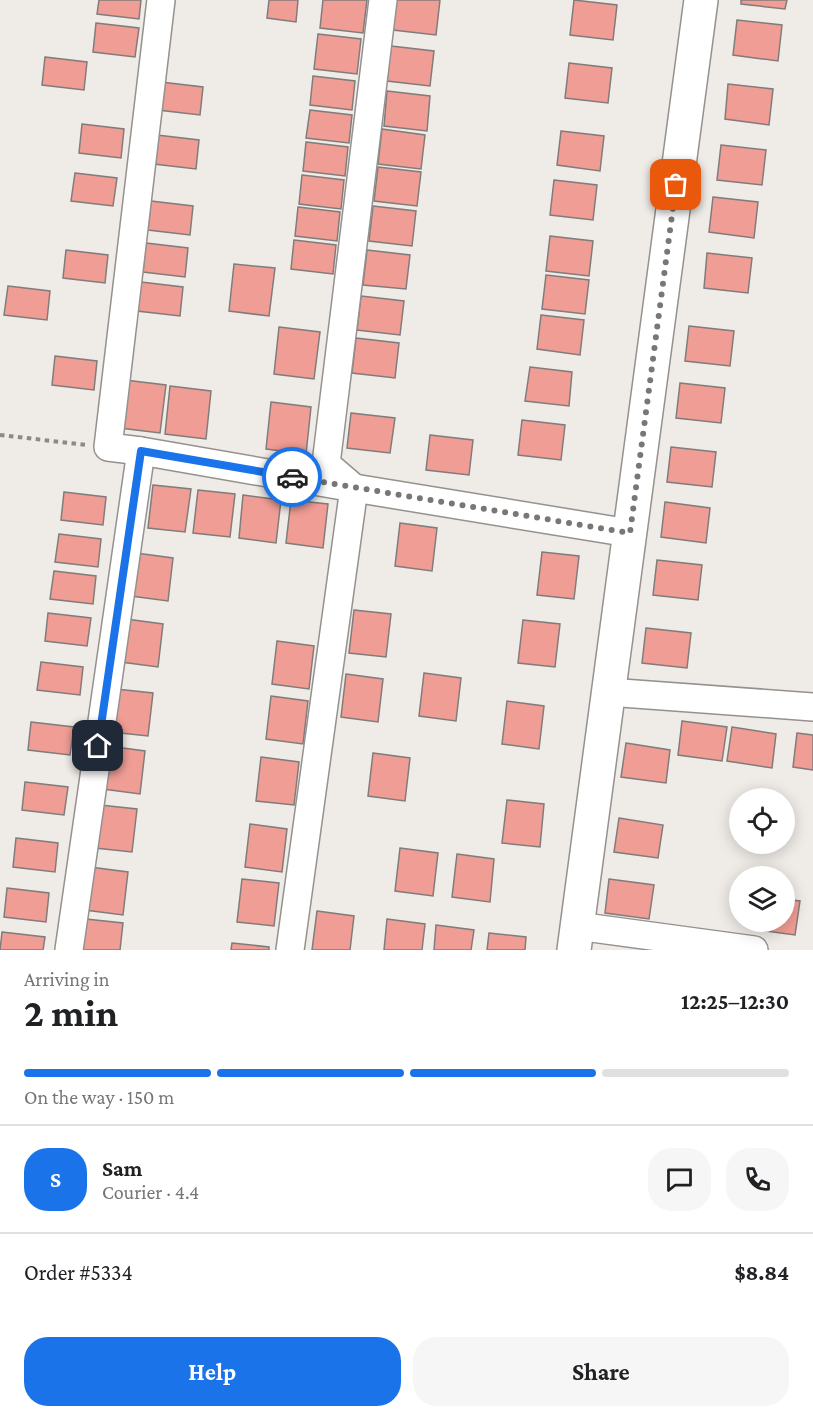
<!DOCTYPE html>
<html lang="en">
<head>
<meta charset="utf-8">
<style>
	:root { --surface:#fff; --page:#f6f6f6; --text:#202124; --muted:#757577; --line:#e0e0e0; --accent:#1a73e8 }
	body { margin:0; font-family:"Crimson Pro",serif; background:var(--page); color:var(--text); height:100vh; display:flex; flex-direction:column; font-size:22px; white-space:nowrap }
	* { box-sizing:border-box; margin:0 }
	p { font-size:20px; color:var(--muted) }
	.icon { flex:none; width:33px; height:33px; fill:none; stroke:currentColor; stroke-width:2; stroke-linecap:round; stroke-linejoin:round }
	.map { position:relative; height:950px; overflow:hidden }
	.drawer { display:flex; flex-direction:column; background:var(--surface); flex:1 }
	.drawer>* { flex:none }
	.tools { position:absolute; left:729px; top:788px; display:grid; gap:12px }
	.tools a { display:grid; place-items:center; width:66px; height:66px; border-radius:50%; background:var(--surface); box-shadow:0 3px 15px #0003; font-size:30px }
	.pin { position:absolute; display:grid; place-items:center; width:51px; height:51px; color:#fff; margin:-26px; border-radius:12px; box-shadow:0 3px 9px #0006 }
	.courier { position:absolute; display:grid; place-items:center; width:60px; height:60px; margin:-30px; border:4px solid #1a73e8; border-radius:50%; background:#fff; color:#222; box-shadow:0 2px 8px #0007 }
	.overview em { font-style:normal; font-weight:700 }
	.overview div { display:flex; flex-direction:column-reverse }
	.overview { display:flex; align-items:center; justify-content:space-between; height:102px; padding:0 24px }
	h1 { font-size:39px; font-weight:700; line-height:45px }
	.bar { display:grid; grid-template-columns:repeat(4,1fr); gap:9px 6px; align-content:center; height:72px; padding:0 24px }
	.bar i { height:8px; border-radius:4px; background:var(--line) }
	.bar .on { background:var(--accent) }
	.bar p { grid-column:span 4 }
	.line { display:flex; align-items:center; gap:15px; padding:0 24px; border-top:2px solid var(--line) }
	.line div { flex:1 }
	.round { display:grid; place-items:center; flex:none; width:63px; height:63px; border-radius:24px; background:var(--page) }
	.button { display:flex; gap:12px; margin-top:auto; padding:12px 24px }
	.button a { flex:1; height:69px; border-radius:24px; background:var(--accent); color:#fff; font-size:24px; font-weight:700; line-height:69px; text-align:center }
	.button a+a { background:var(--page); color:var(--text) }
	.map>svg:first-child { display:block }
</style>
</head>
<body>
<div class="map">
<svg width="813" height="950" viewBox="0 0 813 950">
	<rect width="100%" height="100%" fill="#efebe7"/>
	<g fill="#f09d95" stroke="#817c7b" stroke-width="1.5">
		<polygon points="99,0 141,0 139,19 97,14"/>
		<polygon points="269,0 298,0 296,22 267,18"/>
		<polygon points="323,0 367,0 363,33 320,28"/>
		<polygon points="396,0 440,0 436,35 393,30"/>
		<polygon points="574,0 617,5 613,40 570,35"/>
		<polygon points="741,0 787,0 785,9 741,4"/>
		<polygon points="737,20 782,25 778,61 733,55"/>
		<polygon points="96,23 139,28 135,57 93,52"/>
		<polygon points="318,34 361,39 357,74 314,69"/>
		<polygon points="391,46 434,51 430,86 387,81"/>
		<polygon points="45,57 87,62 84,90 42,85"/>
		<polygon points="569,63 612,68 608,103 565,98"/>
		<polygon points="313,76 355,81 352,110 310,105"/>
		<polygon points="161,82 203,87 200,115 158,110"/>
		<polygon points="728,84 773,89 769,125 725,119"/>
		<polygon points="387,91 430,96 427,131 384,126"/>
		<polygon points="310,110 352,115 349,143 306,138"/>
		<polygon points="82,124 124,129 121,158 79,153"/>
		<polygon points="382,129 425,135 421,169 378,164"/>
		<polygon points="561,131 604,136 600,171 557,165"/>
		<polygon points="157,135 199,140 196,169 154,164"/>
		<polygon points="306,142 348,147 345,176 303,171"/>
		<polygon points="721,145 766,150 762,185 717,180"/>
		<polygon points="378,167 421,172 417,206 374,201"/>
		<polygon points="75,173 117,178 113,206 71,201"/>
		<polygon points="302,175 344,180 341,209 299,204"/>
		<polygon points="554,180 597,185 593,220 550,215"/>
		<polygon points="713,197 758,202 754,238 709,232"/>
		<polygon points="151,201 193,206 190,235 148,230"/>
		<polygon points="373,206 416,211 412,246 369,241"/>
		<polygon points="298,207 340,212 337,241 295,236"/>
		<polygon points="550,236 593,241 589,276 546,271"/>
		<polygon points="294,240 336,245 333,274 291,269"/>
		<polygon points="146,243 188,248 185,277 143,272"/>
		<polygon points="66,250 108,255 105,283 63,278"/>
		<polygon points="367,250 410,255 406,289 363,285"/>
		<polygon points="707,253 752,258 748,293 704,288"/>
		<polygon points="234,264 275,268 269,316 229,311"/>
		<polygon points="546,275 589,280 585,314 542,309"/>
		<polygon points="141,282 183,287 180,316 137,311"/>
		<polygon points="8,286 50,291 47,320 4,315"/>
		<polygon points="361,296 404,301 400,335 357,330"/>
		<polygon points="541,315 584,320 580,355 537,349"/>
		<polygon points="689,326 734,331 730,366 685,361"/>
		<polygon points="279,327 320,332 314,379 274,374"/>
		<polygon points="356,338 399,343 395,378 352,373"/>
		<polygon points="55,356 97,361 94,390 52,385"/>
		<polygon points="530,367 572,372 569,406 525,401"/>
		<polygon points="125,380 166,385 160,433 120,428"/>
		<polygon points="680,383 725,388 721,423 676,418"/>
		<polygon points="170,386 211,391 206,439 165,434"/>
		<polygon points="271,402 311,407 306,454 266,449"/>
		<polygon points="351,413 395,418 390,453 347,448"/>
		<polygon points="522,420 565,425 561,460 518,455"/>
		<polygon points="430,435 473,440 469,475 426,470"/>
		<polygon points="671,447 716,452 712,487 667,482"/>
		<polygon points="153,485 191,489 185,532 148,528"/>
		<polygon points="198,490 235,494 230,537 193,533"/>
		<polygon points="64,492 106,497 103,525 61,520"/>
		<polygon points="243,495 281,500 276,543 239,538"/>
		<polygon points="291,500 328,504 323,548 286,543"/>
		<polygon points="665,502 710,508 706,543 661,537"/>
		<polygon points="400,523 437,528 432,571 395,566"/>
		<polygon points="59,534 101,539 98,567 55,562"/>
		<polygon points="542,552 579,556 574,599 537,595"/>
		<polygon points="136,553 173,558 168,601 131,596"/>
		<polygon points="657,560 702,565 698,600 653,595"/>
		<polygon points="54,571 96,576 93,604 50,599"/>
		<polygon points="354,610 391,614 386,657 349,653"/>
		<polygon points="48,613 91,618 87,646 45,641"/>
		<polygon points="126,619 163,624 158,667 121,662"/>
		<polygon points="523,620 560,624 555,667 518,663"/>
		<polygon points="646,628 691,633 687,668 642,663"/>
		<polygon points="277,641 314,646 309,689 272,684"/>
		<polygon points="41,662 83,667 80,695 37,690"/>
		<polygon points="424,673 461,678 456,721 419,716"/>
		<polygon points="346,674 383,679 378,722 341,717"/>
		<polygon points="116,689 153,693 148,736 111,732"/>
		<polygon points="271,696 308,701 303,744 266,739"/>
		<polygon points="507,701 544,706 539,749 502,744"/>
		<polygon points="682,721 727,727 722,761 678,755"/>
		<polygon points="31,722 74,727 70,755 28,750"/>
		<polygon points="732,727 776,734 772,768 727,761"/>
		<polygon points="797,733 813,735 813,770 793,767"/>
		<polygon points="626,743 670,750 666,783 621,777"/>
		<polygon points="108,746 145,751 140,794 103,789"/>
		<polygon points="373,753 410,758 405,801 368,796"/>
		<polygon points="261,757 299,762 294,805 256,801"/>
		<polygon points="25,782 68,787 64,815 22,810"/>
		<polygon points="507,800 544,804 540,847 502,843"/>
		<polygon points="100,805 137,809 132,852 95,848"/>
		<polygon points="619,818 663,825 658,858 614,852"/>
		<polygon points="250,824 287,829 282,872 245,867"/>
		<polygon points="16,838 58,843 55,872 13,867"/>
		<polygon points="400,848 438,853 433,896 395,891"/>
		<polygon points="457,854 494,859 490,902 452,897"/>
		<polygon points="90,867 128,872 123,915 85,910"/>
		<polygon points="242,879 279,883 274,926 237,922"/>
		<polygon points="609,879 654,885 649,919 605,913"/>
		<polygon points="7,888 49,893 46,922 4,917"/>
		<polygon points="784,899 800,901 795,935 751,929 752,921 784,921"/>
		<polygon points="317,911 354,916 350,950 312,950"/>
		<polygon points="86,919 123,923 120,950 82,950"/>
		<polygon points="387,919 425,924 422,950 384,950"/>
		<polygon points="436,925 474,930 471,950 434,950"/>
		<polygon points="2,932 45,937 43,950 0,950"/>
		<polygon points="489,933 526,937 525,950 487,950"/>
		<polygon points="232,943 269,947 269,950 231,950"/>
	</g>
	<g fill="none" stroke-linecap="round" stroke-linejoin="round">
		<defs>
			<g id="minor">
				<polyline points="161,0 108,447 141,451 354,488 629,533"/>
				<polyline points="608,692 813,707"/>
				<polyline points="577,926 754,950"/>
				<polyline points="69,950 141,451"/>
				<polyline points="290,950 354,488 326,464 383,0"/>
			</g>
			<polyline id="major" points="574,950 701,0"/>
		</defs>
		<use href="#minor" stroke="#95918e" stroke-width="30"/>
		<use href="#major" stroke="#95918e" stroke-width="36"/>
		<polyline stroke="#8c8987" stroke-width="4" stroke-dasharray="4.5 4.5" stroke-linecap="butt" points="0,435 87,445"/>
		<use href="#minor" stroke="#fff" stroke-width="27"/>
		<use href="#major" stroke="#fff" stroke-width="33"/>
	</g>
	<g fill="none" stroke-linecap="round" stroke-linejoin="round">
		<polyline stroke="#797674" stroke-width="6" stroke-dasharray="0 10.8" points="292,477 630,533 676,185"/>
		<polyline stroke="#1a73e8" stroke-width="8" points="98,746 141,451 292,477"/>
	</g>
</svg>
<div class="tools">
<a><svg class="icon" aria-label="locate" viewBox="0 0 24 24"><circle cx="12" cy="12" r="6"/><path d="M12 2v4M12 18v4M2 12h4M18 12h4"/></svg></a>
<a><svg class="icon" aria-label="layers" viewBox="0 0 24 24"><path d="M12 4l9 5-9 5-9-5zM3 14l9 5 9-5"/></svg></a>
</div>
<div class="pin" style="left:676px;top:185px;background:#ea580c"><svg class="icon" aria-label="bag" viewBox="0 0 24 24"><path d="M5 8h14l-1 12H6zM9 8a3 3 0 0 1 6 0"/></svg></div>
<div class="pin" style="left:98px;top:746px;background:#1f2937"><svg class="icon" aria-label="home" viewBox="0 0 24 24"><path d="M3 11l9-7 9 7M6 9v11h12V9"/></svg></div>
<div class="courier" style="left:292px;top:477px"><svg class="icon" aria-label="car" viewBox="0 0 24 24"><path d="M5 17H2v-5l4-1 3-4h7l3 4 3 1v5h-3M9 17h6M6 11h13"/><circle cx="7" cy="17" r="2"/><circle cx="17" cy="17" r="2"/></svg></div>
</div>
<section class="drawer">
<div class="overview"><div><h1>2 min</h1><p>Arriving in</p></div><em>12:25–12:30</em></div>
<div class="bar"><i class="on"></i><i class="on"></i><i class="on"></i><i></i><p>On the way · 150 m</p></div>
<div class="line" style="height:108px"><b class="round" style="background:var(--accent);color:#fff">S</b><div><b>Sam</b><p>Courier · 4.4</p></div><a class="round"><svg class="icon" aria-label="chat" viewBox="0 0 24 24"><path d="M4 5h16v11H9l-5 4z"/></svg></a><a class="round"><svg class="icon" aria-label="phone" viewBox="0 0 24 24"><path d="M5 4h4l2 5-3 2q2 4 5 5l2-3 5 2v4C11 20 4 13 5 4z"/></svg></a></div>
<div class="line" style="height:78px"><div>Order #5334</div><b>$8.84</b></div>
<div class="button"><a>Help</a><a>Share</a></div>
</section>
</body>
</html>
